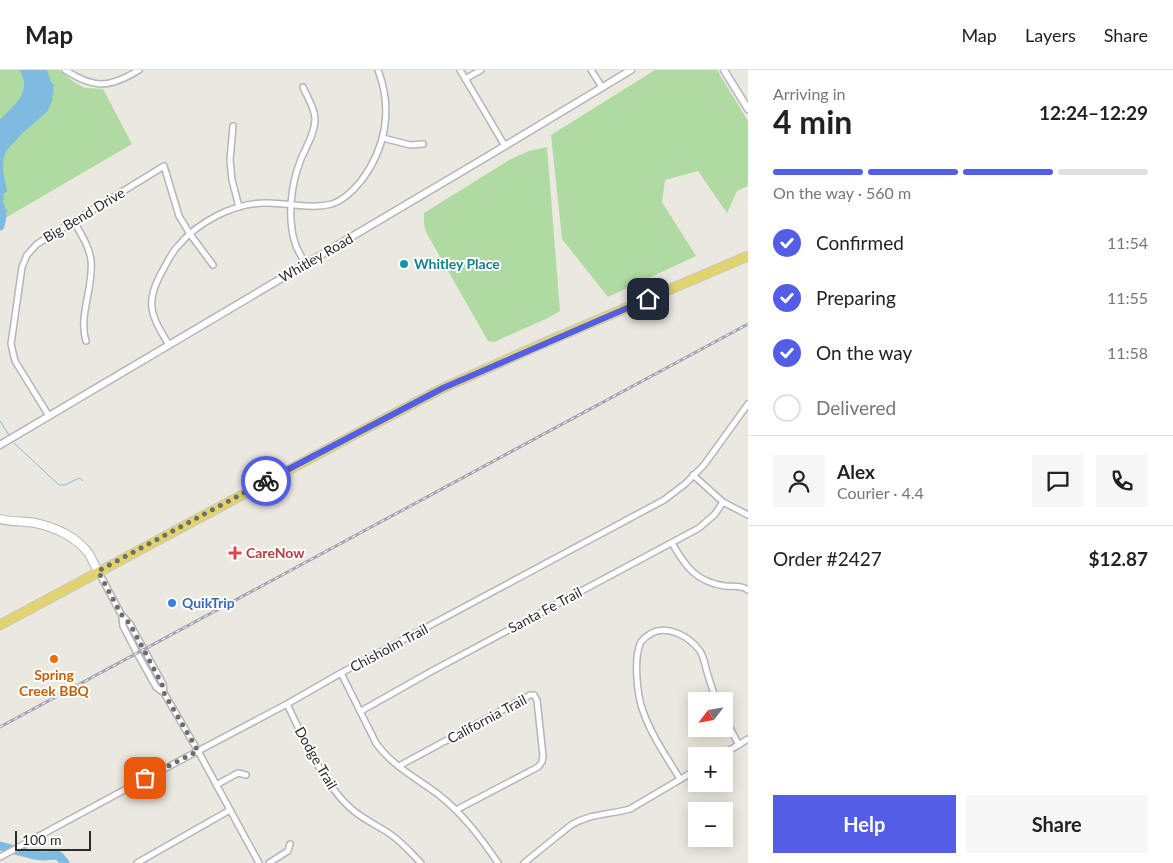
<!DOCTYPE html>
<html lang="en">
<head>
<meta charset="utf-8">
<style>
	:root { --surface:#fff; --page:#f6f6f6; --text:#222; --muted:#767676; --line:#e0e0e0; --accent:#535de5 }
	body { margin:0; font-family:Lato,sans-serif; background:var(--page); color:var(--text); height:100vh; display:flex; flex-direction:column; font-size:19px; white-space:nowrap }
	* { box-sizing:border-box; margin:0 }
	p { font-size:16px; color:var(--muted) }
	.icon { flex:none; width:28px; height:28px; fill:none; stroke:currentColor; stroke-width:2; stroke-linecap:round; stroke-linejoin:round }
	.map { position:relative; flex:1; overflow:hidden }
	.sheet { display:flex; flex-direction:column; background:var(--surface); width:425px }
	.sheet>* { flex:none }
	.needle { width:32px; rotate:239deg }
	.controls { position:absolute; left:688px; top:622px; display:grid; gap:10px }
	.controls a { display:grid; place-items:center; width:45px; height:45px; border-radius:0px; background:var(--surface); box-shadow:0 2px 12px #0003; font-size:25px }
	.scale { position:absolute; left:15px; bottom:12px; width:76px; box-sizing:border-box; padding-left:5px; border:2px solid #2b2b2b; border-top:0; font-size:14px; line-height:18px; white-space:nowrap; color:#2b2b2b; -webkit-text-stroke:4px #fff; paint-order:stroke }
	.pin { position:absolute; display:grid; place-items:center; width:42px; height:42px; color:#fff; margin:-21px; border-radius:10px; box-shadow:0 2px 8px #0006 }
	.courier { position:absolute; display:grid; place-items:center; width:50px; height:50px; margin:-25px; border:4px solid #535de5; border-radius:50%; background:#fff; color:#222; box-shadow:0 1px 6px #0007 }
	.head em { font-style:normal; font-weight:700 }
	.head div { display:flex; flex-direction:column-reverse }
	.head { display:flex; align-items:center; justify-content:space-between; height:85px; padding:0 25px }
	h1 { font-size:32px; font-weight:700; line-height:38px }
	.bar { display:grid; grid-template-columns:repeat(4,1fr); gap:8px 5px; align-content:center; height:60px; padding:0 25px }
	.bar i { height:6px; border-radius:4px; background:var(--line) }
	.bar .current { background:var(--accent) }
	.bar p { grid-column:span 4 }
	.line { display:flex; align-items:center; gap:12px; padding:0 25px; border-top:1px solid var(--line) }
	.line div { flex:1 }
	.round { display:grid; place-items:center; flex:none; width:52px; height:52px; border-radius:0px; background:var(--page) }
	ol { padding:0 25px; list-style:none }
	li { display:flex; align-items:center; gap:15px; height:55px }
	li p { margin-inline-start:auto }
	li .icon { padding:5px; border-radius:50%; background:var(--accent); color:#fff; stroke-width:4 }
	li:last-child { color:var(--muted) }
	li i { width:28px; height:28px; border:2px solid var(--line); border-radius:50% }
	.cta { display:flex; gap:10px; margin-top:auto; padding:10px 25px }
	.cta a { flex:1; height:58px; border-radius:0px; background:var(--accent); color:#fff; font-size:20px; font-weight:700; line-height:58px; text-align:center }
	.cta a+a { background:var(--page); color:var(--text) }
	header { display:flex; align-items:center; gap:30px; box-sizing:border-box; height:70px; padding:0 25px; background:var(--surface); border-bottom:1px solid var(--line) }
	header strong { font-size:24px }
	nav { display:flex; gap:28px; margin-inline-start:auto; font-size:18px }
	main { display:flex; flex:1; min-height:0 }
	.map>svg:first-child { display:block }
</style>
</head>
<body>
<header>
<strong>Map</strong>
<nav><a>Map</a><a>Layers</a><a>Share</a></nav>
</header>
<main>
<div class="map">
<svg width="748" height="793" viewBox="0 0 748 793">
	<rect width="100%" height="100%" fill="#ebe8df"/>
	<g fill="#afdba2">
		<polygon points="0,0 59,0 74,12 85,18 103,19 132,74 2,150 0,156"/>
		<polygon points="655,0 717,0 748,51 748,116 737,121 727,143 698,101 665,110 662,132 696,186 608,227 562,169 551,65"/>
		<polygon points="547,77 560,241 548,248 494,272 488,271 426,162 424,154 424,143 511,89 529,81"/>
	</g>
	<path fill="#7fbbe1" d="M 19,0 L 47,0 L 51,12 L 54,15 L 52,31 L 47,42 L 20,65 C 17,71 11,74 7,80 C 0,92 4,107 7,120 L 7,122 L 3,124 L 4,129 L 2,132 L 4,135 L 4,138 L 8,141 L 5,143 L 5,146 L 0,146 L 0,50 C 13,36 34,21 19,0 Z"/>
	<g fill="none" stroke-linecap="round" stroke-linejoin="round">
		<g stroke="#7fbbe1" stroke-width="1">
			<polyline points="0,351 9,365"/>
			<polyline points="14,373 59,415 65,415 79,408 81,409 83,411"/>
		</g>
		<g stroke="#7fbbe1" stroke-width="9">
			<polyline points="0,136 2,146 0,156"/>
			<polyline points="0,776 34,785 43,786 57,785 59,786 65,793"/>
		</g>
		<defs>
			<g id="minor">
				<path d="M 65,0 C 94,19 110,18 139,0"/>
				<polyline points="460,0 505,76"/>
				<polyline points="591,0 602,17"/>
				<polyline points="465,9 481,0"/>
				<path d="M 303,17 C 307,27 315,38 315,49 C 315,63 306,77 301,89 C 291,114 287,147 295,173 C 297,180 302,187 305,193"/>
				<polyline points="233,56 230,90 232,110 239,137"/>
				<polyline points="383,68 410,75 423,74"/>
				<path d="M 74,152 C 81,164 89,176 91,190 C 94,217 78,246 86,271"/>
				<path d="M 169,275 C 150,244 144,232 164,198 C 168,191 172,182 178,176 C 198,152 232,134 264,133 C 286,132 310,140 332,134 C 344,130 353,121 361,111 C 386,78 393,39 378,0"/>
				<polyline points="49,346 15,291 11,274 22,197 27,185 37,174 164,96 179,146 190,164 213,195"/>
				<polyline points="693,405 723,432 748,445"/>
				<path d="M 672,473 C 685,496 696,512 725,516 C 733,517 741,515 748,520"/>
				<polyline points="98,501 121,544 130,554 163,614 164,623 198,681 259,793"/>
				<polyline points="122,546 123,556 137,583 156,617 164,623"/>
				<path d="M 341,603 L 376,673 C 392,696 418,709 439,725 C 463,744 481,768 498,793"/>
				<path d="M 287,634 C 303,667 325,718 354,741 C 365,750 378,756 390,764 C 402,772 411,783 421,793"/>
				<polyline points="361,641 432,601 699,458 715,444 723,432"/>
				<polyline points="724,647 739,675"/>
				<polyline points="720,686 748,669"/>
				<polyline points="399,696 530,625 534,625 537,630 543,686 542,692 538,697 456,740"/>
				<path d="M 680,709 C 666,686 649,662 641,635 C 637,620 634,589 640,574 C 642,569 646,567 650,564 C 667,554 689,566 700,581 C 704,587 705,595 707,602 C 710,612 713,622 717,631"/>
				<polyline points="216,715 238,703 246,705"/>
				<polyline points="0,787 128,718 287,634 341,603 664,430 685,414 704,395 748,334"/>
				<polyline points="137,793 230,740"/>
				<polyline points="269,793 288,781 290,774"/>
				<path d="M 524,793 L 571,755 C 591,743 609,745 630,739 L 696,700"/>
			</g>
			<g id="tertiary">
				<polyline points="724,0 748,39"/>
				<polyline points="0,375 488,86 631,0"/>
			</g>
			<path id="secondary" d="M 0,449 C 12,452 23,451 35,453 C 55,457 77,467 89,484 C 92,489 95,496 98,501"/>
			<polyline id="primary" points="0,555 350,367 443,318 544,273 748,186"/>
		</defs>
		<use href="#minor" stroke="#b3b4bd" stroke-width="8"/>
		<use href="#tertiary" stroke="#b3b4bd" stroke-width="9"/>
		<use href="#secondary" stroke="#b3b4bd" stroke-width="10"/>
		<use href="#primary" stroke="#c8c8c8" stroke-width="11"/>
		<use href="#minor" stroke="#fff" stroke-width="5"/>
		<use href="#tertiary" stroke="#fff" stroke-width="6"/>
		<use href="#secondary" stroke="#fff" stroke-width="8"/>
		<use href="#primary" stroke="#e1d46f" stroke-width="9"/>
		<defs>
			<polyline id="rail" points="0,657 748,254"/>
		</defs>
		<use href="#rail" stroke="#a3a3b3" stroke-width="3"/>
		<use href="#rail" stroke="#fff" stroke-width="1" stroke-dasharray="4" stroke-linecap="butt"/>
	</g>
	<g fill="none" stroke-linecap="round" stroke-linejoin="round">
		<polyline stroke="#6e6d6a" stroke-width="5" stroke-dasharray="0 9" points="145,708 198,681 164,623 162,614 130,554 121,544 98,501 266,411"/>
		<polyline stroke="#535de5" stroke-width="6" points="266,411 443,318 648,229"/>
	</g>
	<circle fill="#0f9aa8" stroke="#fff" stroke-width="2" cx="404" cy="194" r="5"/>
	<path fill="#e0444e" stroke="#fff" stroke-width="2" d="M232.5 475.5h5v5h5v5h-5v5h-5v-5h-5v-5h5z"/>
	<circle fill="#3f7fe0" stroke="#fff" stroke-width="2" cx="172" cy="533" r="5"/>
	<circle fill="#e8710a" stroke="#fff" stroke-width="2" cx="54" cy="589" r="5"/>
	<g text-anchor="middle" stroke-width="4" stroke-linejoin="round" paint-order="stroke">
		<g font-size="14" fill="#2b2b2b" stroke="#fff">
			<text transform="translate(84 145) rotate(-31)" y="5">Big Bend Drive</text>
			<text transform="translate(316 188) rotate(-30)" y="5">Whitley Road</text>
			<text transform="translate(545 540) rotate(-28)" y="5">Santa Fe Trail</text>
			<text transform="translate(389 578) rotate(-28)" y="5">Chisholm Trail</text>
			<text transform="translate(487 649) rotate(-28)" y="5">California Trail</text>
			<text transform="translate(316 688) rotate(60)" y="5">Dodge Trail</text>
		</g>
		<g font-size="14" font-weight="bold" fill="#0d838f" stroke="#fff" text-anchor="start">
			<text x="414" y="199">Whitley Place</text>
		</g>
		<g font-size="14" font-weight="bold" fill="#be3a42" stroke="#fff" text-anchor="start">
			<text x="246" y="488">CareNow</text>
		</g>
		<g font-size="14" font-weight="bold" fill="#366cbe" stroke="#fff" text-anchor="start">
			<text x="182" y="538">QuikTrip</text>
		</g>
		<g font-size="14" font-weight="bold" fill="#c56008" stroke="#fff">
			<text x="54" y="610">Spring<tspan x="54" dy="16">Creek BBQ</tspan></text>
		</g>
	</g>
</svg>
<div class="controls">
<a><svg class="needle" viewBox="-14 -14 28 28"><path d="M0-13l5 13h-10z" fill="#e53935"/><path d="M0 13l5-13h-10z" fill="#767676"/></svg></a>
<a>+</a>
<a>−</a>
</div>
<div class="scale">100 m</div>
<div class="pin" style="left:145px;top:708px;background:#ea580c"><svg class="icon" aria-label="bag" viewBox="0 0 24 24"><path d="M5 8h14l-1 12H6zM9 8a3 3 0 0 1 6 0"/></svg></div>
<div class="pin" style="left:648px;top:229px;background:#1f2937"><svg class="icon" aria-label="home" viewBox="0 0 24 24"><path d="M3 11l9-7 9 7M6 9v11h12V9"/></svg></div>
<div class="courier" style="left:266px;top:411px"><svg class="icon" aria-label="bike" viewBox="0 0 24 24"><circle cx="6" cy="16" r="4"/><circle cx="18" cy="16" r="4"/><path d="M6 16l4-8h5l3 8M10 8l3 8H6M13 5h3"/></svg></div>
</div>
<section class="sheet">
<div class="head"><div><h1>4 min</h1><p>Arriving in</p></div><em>12:24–12:29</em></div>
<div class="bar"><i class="current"></i><i class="current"></i><i class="current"></i><i></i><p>On the way · 560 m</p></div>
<ol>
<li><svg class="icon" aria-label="check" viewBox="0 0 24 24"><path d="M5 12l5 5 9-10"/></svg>Confirmed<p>11:54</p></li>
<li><svg class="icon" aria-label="check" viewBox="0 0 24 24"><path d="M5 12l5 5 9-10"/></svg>Preparing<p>11:55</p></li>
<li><svg class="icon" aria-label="check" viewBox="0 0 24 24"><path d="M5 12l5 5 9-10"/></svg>On the way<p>11:58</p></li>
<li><i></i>Delivered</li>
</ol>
<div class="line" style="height:90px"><a class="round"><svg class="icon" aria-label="person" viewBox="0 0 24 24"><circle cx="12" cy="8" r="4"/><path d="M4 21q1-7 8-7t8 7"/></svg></a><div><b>Alex</b><p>Courier · 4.4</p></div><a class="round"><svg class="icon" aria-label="chat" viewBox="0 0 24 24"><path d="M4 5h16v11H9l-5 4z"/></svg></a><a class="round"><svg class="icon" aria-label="phone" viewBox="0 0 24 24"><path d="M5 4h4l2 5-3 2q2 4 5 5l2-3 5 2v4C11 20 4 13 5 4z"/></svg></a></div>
<div class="line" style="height:65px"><div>Order #2427</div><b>$12.87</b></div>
<div class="cta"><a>Help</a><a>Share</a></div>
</section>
</main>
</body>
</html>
